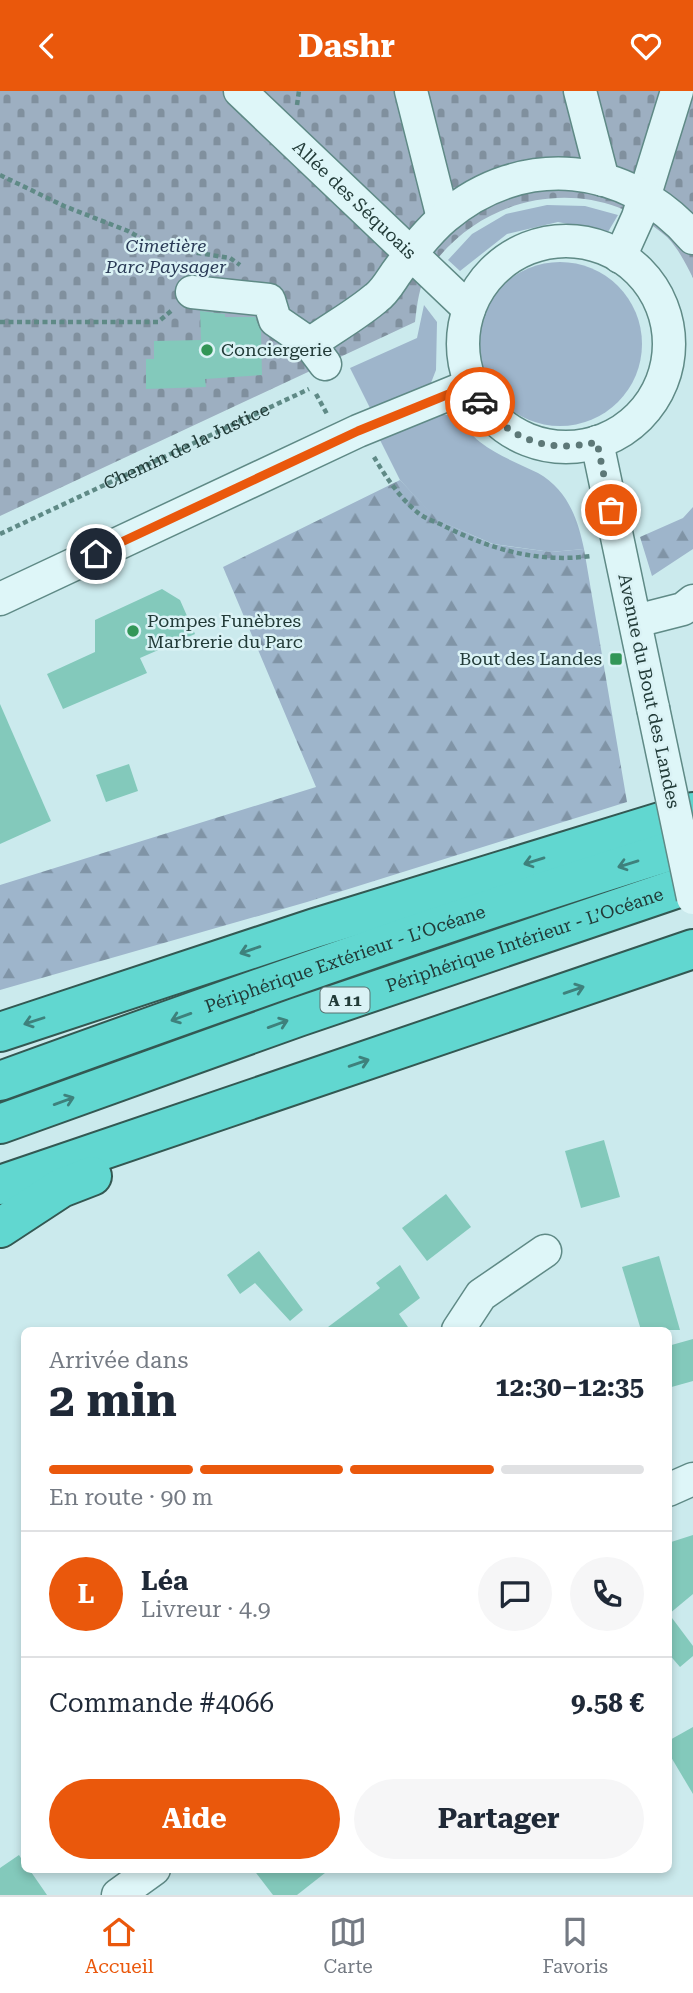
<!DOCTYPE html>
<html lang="fr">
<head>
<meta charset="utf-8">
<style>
	:root { --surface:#fff; --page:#f6f6f7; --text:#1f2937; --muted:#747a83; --line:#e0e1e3; --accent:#ea580c }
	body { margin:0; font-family:"Roboto Serif",serif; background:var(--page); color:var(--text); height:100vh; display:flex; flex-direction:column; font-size:26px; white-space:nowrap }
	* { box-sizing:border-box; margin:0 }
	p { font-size:23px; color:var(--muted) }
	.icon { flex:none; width:38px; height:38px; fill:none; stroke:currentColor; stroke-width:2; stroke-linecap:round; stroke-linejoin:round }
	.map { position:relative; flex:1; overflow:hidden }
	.drawer { position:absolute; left:21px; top:1236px; width:651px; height:546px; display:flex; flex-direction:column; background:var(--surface); border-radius:10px; box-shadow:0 4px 10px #0003 }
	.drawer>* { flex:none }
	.pin { position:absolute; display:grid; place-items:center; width:60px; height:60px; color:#fff; margin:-30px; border:4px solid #fff; border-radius:50%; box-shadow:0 2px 7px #0007 }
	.courier { position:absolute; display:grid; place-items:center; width:70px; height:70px; margin:-35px; border:5px solid #ea580c; border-radius:50%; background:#fff; color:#222; box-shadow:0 2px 9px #0007 }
	.head em { font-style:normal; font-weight:700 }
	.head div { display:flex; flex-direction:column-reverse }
	.head { display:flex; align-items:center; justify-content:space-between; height:119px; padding:0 28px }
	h1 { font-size:46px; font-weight:700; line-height:52px }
	.bar { display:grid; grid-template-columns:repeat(4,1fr); gap:10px 7px; align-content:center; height:84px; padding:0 28px }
	.bar i { height:9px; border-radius:5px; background:var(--line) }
	.bar .selected { background:var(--accent) }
	.bar p { grid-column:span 4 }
	.line { display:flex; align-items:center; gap:18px; padding:0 28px; border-top:2px solid var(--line) }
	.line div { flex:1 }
	.round { display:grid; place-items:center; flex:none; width:74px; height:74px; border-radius:37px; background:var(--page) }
	.primary-button { display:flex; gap:14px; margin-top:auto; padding:14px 28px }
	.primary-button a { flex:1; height:80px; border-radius:42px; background:var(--accent); color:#fff; font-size:28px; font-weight:700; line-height:80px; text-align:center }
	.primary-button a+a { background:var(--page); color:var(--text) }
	header { display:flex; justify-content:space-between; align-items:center; height:91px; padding:0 28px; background:var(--accent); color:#fff; font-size:32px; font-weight:700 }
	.tab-bar { display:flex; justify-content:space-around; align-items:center; height:98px; border-top:2px solid var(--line); background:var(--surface); font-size:19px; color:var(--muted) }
	.tab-bar a { display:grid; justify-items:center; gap:4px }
	.tab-bar .selected { color:var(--accent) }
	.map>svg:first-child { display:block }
</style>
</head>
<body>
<header><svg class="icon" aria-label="back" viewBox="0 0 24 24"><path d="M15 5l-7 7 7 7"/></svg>Dashr<svg class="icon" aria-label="heart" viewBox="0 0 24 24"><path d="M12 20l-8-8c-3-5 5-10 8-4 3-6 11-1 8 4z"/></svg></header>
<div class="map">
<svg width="693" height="1804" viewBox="0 0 693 1804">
	<defs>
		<pattern id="forest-firs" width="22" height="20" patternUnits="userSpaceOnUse" patternTransform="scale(1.75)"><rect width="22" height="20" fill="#9eb5cb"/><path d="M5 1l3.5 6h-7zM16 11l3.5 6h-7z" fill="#8094a6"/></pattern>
		<pattern id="cemetery-stones" width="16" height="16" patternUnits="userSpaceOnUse" patternTransform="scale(1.75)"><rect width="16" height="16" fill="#9dafc1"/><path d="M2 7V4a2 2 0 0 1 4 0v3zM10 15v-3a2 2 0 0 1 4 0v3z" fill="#80909e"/></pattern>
	</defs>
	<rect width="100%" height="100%" fill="#cbeaed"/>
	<g fill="#9eb5cb">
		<polygon points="547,114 585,115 618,124 608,141 558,131 507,143 460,180 448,169 472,143 506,123"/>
		<circle cx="560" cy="253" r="82"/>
		<polygon points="424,214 437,231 436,279 429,297 373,323 350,277 417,247"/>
		<path d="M 436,324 L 454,324 C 463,333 471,344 480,351 C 498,365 518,372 538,382 C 567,398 578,428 584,458 L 551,461 L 493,453 L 437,429 L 400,389 L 380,349 Z"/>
	</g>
	<g fill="url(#forest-firs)">
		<polygon points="400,389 438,429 492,453 551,461 584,458 627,711 307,811 0,899 0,794 316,696 223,476"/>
		<polygon points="693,416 693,458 652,485 640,446 683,427"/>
	</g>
	<path fill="url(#cemetery-stones)" d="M 0,0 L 693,0 L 693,187 C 686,173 678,157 667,146 C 594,81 483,100 429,179 C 419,193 417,214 415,231 L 0,425 Z"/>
	<g fill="#83c9bb">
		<polygon points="200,220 225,223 225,226 255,226 261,240 262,284 205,288 206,296 146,298 146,268 154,268 154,250 201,249"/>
		<polygon points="162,498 180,509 195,543 140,567 147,582 63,618 47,583 95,561 95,529"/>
		<polygon points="0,613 51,730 0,753"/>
		<polygon points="129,673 138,700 106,711 96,684"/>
		<polygon points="604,1049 620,1106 581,1117 565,1060"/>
		<polygon points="446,1103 471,1136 427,1170 402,1137"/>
		<polygon points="259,1160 303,1219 290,1230 255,1192 240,1203 227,1184"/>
		<polygon points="659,1165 680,1239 641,1239 622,1176"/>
		<polygon points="400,1174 420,1207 399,1223 410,1239 324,1239 380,1197 376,1192"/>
		<polygon points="693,1248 693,1290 668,1297 668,1255"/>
		<polygon points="693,1444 693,1503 669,1523 693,1555 693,1565 680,1576 668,1562 668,1452"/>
		<polygon points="693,1636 693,1703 668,1661 668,1650"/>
		<polygon points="19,1764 24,1772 24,1778 29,1778 47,1804 0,1804 0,1777"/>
		<polygon points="253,1778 330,1778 297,1804 273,1804"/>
	</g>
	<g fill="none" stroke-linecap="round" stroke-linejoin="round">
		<defs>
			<g id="minor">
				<path id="s2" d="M 240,0 L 469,218"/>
				<polyline points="411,0 443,127"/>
				<polyline points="580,0 603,89"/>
				<circle cx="566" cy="253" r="103"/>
				<polyline points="620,166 638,126 677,0"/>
				<polyline points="192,201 269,209 275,229 310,253"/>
				<path d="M 325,273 L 310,253 C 332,237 356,224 376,207 C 386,200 392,187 399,178 C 413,160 428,140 445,126 C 522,60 628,71 693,147"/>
				<polyline points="597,351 653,617"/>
				<polyline points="0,508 358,340 471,294"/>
				<polyline points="636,530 683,518 693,510"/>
				<polyline points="458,1239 481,1204 545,1160"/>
				<polyline points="668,1399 693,1388"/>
				<polyline points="118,1804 154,1778"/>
			</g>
			<g id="highway">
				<polyline points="0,941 315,837 693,721"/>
				<path id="s3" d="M 0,990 C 229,907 460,825 693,753"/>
				<path id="s4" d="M 0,1033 L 298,926 L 693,792"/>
				<polyline points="0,1094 693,858"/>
				<polyline points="0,1137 61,1097 92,1085"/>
			</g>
		</defs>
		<use href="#minor" stroke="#5f8a86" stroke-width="35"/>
		<use href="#highway" stroke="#335852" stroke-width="42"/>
		<g stroke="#5f8a86" stroke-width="4.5" stroke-dasharray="5 3.5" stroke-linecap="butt">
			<polyline points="297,14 299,0"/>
			<polyline points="0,84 64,115 128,140 146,150 173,158 230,167 240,174"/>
			<polyline points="0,231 158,231 171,220"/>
			<polyline points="316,303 327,323"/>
			<path d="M 374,366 C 385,385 400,407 417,421 C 425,428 437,431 446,436 C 493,459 538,472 591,465"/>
			<path id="s1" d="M 0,443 L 309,298"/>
		</g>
		<use href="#minor" stroke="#def6f8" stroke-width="32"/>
		<use href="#highway" stroke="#61d7d0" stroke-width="38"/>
		<defs>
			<polyline id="minor-bridge" points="653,617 693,807"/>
		</defs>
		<use href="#minor-bridge" stroke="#5f8a86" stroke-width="35" stroke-linecap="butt"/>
		<use href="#minor-bridge" stroke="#def6f8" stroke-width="32"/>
	</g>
	<defs><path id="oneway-shaft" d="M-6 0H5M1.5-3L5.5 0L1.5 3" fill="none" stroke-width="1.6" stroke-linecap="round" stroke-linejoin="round" transform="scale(1.75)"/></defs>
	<g stroke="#3e817c">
		<use href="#oneway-shaft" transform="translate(534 770) rotate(163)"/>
		<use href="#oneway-shaft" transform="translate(628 773) rotate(163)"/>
		<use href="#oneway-shaft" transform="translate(250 859) rotate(161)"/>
		<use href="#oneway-shaft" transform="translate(574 899) rotate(-19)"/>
		<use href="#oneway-shaft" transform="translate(181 926) rotate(160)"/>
		<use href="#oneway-shaft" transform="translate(34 930) rotate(162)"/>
		<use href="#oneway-shaft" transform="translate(278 933) rotate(-20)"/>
		<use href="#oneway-shaft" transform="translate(359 972) rotate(-19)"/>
		<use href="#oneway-shaft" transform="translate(64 1010) rotate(-20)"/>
	</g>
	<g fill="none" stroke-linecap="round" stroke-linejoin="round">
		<path stroke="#5d7877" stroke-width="7" stroke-dasharray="0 12.6" d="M 480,311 C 512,350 548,362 597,351 L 611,419"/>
		<polyline stroke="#ea580c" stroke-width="9" points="96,463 358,340 471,294 480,311"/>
	</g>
	<g fill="#329657" stroke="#daf2f5" stroke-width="2.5">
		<circle cx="207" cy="259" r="7"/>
		<circle cx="133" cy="540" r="7"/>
		<rect x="609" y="561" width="14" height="14" rx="3.5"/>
	</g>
	<g text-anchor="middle" stroke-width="5" stroke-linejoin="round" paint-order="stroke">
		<rect fill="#daf2f5" stroke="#597271" stroke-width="2" x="320.5" y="896.5" width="49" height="25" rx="5"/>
		<g font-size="16" font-weight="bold" fill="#223b38">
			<text x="345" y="915">A 11</text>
		</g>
		<g font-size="18" fill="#223b38" stroke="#daf2f5">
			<text dy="6" stroke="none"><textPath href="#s2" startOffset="158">Allée des Séquoais</textPath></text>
			<text dy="6" stroke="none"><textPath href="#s1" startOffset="206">Chemin de la Justice</textPath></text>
			<text transform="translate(649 600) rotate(78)" y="6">Avenue du Bout des Landes</text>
			<text dy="6" stroke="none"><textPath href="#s4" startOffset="556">Périphérique Intérieur - L’Océane</textPath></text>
			<text dy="6" stroke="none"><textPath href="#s3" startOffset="366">Périphérique Extérieur - L’Océane</textPath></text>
		</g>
		<g font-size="18" font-style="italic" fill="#2a3a56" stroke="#daf2f5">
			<text x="166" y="161">Cimetière<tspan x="166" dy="21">Parc Paysager</tspan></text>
		</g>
		<g font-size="18" fill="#223b38" stroke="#daf2f5" text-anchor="start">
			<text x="221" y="265">Conciergerie</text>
			<text x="147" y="536">Pompes Funèbres<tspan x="147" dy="21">Marbrerie du Parc</tspan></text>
			<text x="602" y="574" text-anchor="end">Bout des Landes</text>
		</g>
	</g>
</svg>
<div class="pin" style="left:611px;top:419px;background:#ea580c"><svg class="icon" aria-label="bag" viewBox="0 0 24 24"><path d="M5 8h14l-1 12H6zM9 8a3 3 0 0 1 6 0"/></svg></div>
<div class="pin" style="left:96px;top:463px;background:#1f2937"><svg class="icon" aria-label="home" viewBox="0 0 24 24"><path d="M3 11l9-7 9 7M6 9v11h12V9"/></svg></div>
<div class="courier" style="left:480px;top:311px"><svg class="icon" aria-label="car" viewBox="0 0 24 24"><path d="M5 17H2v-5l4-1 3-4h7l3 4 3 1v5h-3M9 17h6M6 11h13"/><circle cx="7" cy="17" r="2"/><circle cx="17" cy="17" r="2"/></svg></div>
<section class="drawer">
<div class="head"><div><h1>2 min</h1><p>Arrivée dans</p></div><em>12:30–12:35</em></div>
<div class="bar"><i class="selected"></i><i class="selected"></i><i class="selected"></i><i></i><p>En route · 90 m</p></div>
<div class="line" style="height:126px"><b class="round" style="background:var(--accent);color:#fff">L</b><div><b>Léa</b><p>Livreur · 4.9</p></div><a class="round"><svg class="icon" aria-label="chat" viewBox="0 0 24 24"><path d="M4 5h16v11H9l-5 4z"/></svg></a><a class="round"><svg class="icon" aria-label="phone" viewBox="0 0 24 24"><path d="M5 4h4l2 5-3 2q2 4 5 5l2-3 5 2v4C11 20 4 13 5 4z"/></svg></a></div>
<div class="line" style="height:91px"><div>Commande #4066</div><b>9.58 €</b></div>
<div class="primary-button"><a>Aide</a><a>Partager</a></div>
</section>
</div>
<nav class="tab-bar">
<a class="selected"><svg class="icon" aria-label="home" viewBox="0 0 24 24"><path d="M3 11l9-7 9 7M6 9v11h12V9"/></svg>Accueil</a>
<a><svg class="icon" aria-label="map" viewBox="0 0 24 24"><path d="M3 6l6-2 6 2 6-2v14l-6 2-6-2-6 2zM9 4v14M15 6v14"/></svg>Carte</a>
<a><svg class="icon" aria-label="saved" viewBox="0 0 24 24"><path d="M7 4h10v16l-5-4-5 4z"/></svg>Favoris</a>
</nav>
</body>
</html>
